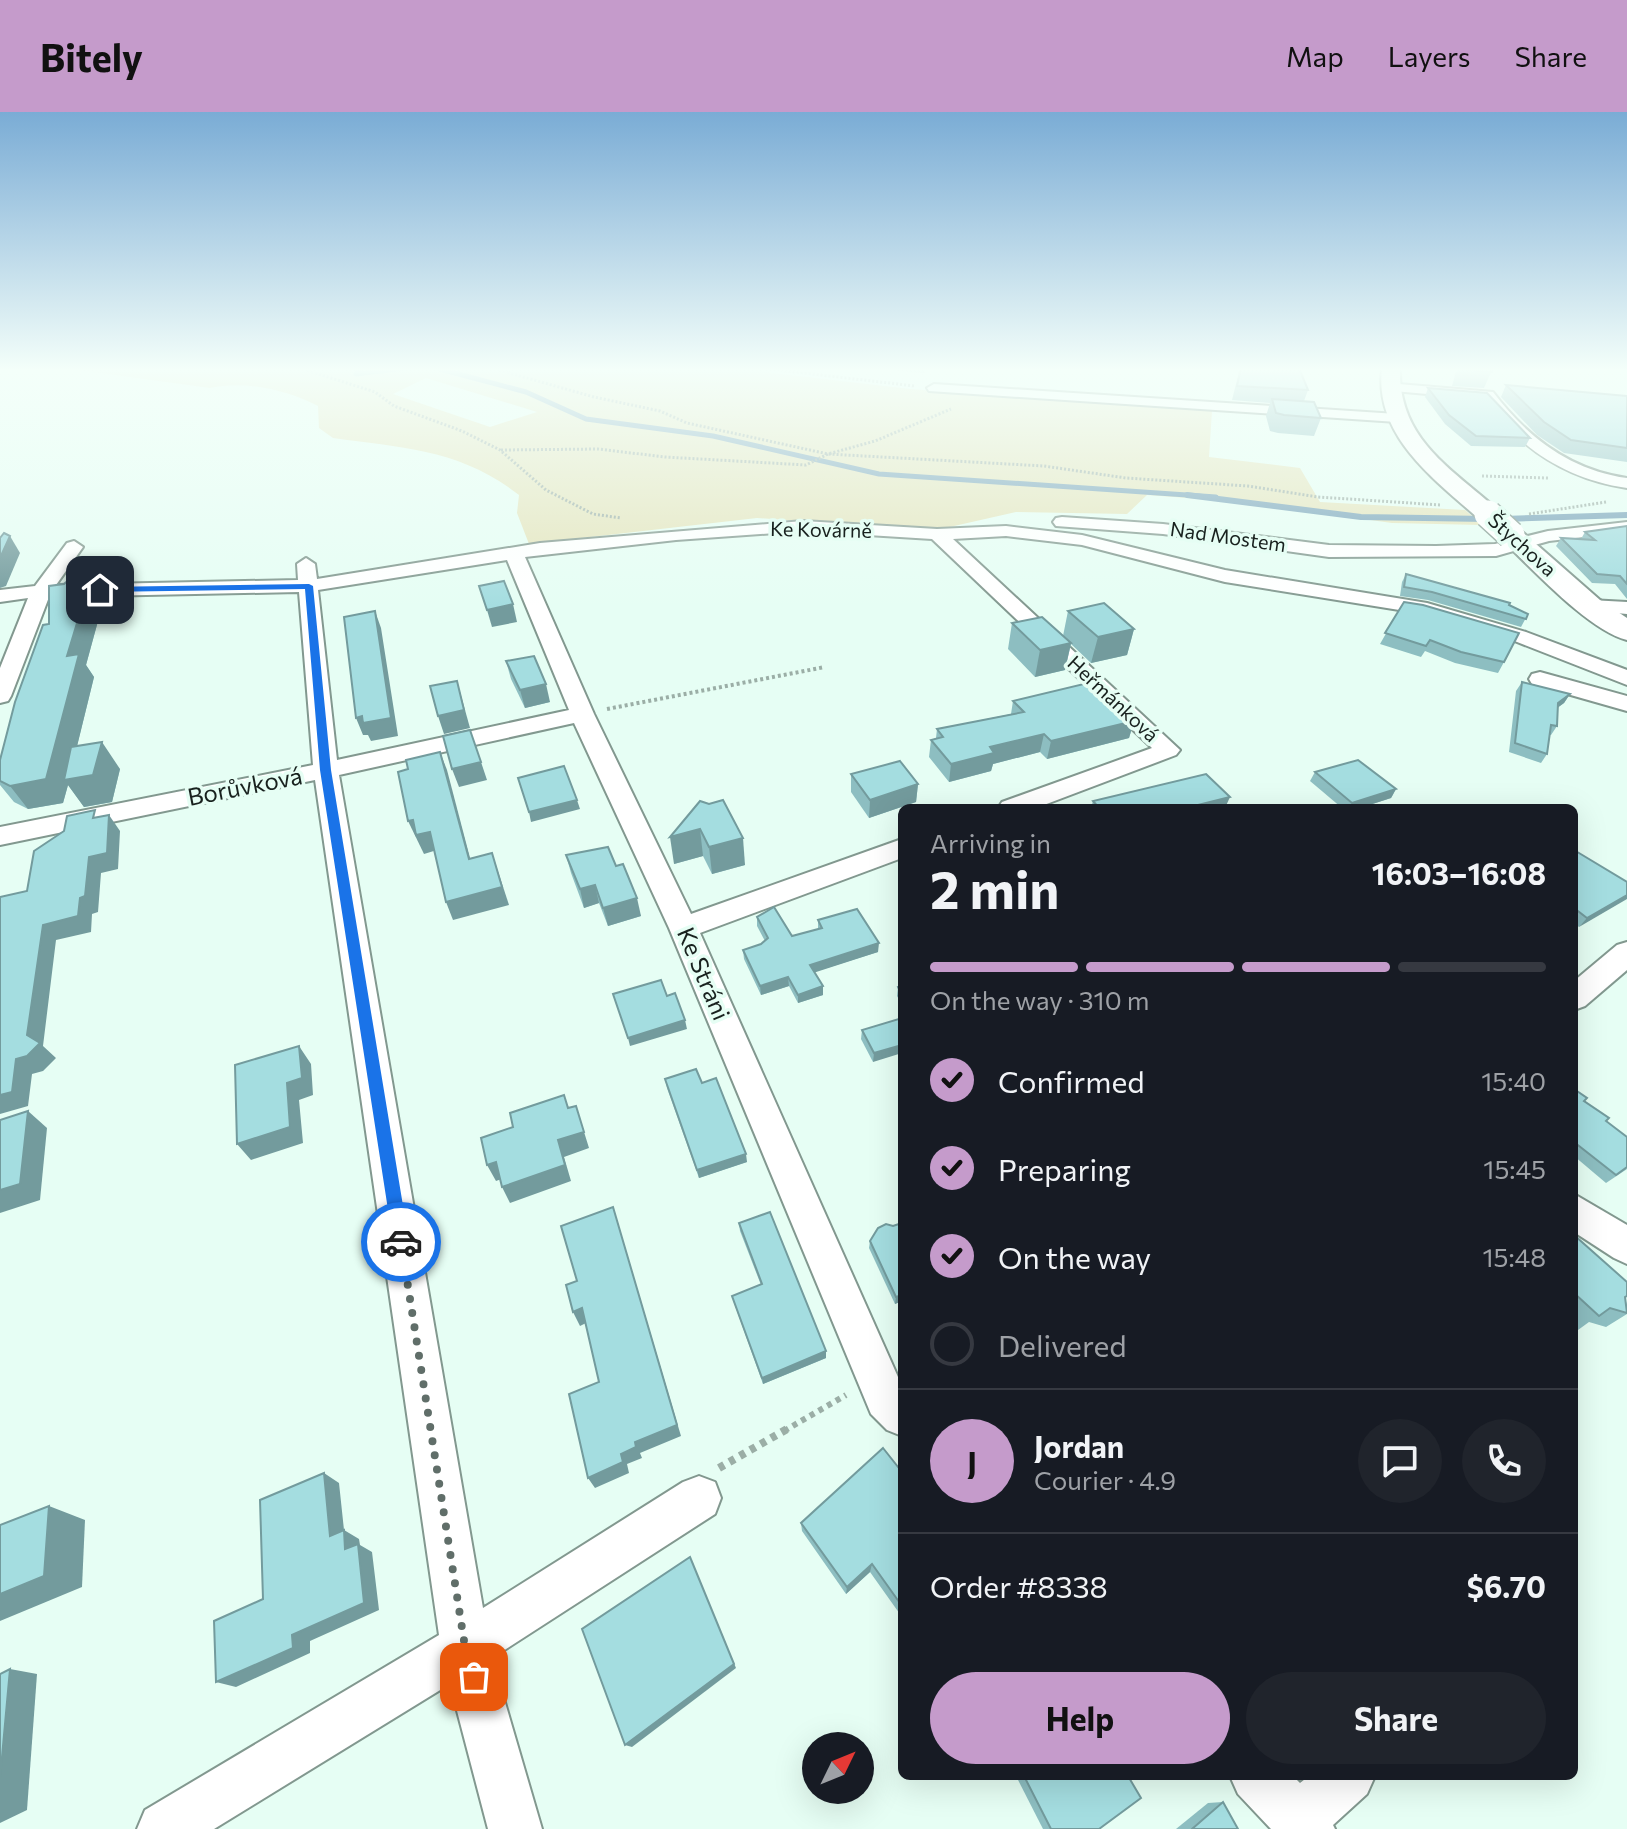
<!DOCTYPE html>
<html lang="en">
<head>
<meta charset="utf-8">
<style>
	:root { --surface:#171b24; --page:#20242c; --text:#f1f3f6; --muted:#9ea1a6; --line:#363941; --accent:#c59bcb }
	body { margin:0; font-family:Commissioner,sans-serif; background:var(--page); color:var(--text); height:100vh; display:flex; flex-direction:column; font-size:30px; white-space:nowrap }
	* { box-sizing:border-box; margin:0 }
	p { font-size:26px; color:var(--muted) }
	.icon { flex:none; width:44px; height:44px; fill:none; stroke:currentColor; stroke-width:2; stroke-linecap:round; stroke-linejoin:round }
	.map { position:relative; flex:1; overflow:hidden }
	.side { position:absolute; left:898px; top:692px; width:680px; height:976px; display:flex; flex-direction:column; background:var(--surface); border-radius:12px; box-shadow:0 8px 32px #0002 }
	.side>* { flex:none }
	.needle { width:52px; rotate:47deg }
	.controls { position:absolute; left:802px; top:1620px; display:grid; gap:16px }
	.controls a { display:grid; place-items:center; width:72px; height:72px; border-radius:50%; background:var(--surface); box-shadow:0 8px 32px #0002; font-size:40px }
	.pin { position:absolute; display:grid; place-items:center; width:68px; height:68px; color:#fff; margin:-34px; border-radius:16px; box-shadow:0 4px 12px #0006 }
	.courier { position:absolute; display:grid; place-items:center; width:80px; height:80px; margin:-40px; border:6px solid #1a73e8; border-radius:50%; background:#fff; color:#222; box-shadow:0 2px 10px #0007 }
	.summary em { font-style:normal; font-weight:700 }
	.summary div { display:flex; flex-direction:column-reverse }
	.summary { display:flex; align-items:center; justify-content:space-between; height:136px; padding:0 32px }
	h1 { font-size:52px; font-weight:700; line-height:60px }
	.bar { display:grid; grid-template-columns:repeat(4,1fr); gap:12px 8px; align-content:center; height:96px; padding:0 32px }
	.bar i { height:10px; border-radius:6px; background:var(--line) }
	.bar .current { background:var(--accent) }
	.bar p { grid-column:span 4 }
	.line { display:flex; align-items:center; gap:20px; padding:0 32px; border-top:2px solid var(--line) }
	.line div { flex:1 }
	.round { display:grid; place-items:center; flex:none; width:84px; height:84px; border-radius:42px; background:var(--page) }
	ol { padding:0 32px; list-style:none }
	li { display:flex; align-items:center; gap:24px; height:88px }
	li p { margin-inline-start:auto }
	li .icon { padding:8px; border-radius:50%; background:var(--accent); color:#111; stroke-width:4 }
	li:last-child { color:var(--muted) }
	li i { width:44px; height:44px; border:4px solid var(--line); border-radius:50% }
	.action { display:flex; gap:16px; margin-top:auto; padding:16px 32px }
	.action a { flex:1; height:92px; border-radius:48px; background:var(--accent); color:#111; font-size:32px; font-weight:700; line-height:92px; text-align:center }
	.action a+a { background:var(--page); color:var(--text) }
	header { display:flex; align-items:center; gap:48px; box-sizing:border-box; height:112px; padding:0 40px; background:var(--accent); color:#111 }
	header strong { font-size:38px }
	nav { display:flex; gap:44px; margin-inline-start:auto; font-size:28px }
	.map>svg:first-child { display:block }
</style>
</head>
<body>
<header>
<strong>Bitely</strong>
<nav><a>Map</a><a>Layers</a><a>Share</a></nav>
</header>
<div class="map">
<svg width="1627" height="1717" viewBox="0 0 1627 1717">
	<rect width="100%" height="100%" fill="#e6fef4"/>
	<path fill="#e4e4bc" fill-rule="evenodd" d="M 64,256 L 768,256 L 764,260 L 910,277 L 1212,299 L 1209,345 L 1300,356 L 1320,390 L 1465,398 L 1482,413 L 1392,411 L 1242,390 L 1147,383 L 1127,402 L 1016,400 L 932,419 L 757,406 L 529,432 L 517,401 L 519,383 C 460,337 404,336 333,326 L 319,316 L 318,294 C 288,278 244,268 210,276 ZM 426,266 L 537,300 L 490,315 L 393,282 Z"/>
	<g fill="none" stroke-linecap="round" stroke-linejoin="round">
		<g stroke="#76a1b8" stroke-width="5">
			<polyline points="360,256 356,262 406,256"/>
			<polyline points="436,256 526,280 586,307 713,324 879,362 1216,385"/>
		</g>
		<g stroke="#76a1b8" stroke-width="6">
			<polyline points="1187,383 1361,405 1488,407"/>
			<polyline points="1503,407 1627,403"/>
		</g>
		<defs>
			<g id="street">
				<path d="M 1387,271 L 1493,280 C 1527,325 1570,358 1627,366 L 1627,376 C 1566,367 1520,337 1484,287 L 1382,278 L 1382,272 Z"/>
				<polygon points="934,272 1397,302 1404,306 1397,310 929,279 927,276"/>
				<polygon points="1062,405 1163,412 1329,433 1436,434 1495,432 1548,419 1627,410 1627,420 1549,429 1496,444 1329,445 1163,422 1056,414 1053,410 1056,406"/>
				<path d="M 803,409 L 937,417 L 1006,414 L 1082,423 L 1225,458 L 1427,491 L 1526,520 L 1627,558 L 1627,573 L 1512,528 L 1418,501 L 1225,470 L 1082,433 L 1006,424 L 953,427 L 1180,638 L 1176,643 L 1036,696 L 998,696 L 1002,690 L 1152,636 L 932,427 L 803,419 L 676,428 L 525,445 L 594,602 L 691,802 L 902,727 L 902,746 L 700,821 L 902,1274 L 902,1324 L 887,1318 L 871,1302 L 669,816 L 574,611 L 339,663 L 483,1496 L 683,1370 L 699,1364 L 715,1370 L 721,1386 L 715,1402 L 492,1546 L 542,1717 L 488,1717 L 450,1572 L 214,1717 L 137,1717 L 145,1698 L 439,1523 L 315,668 L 0,733 L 0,715 L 313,653 L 299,480 L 49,485 L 11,584 L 8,589 L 0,591 L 0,556 L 28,486 L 0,490 L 0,478 L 35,474 L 67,431 L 74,429 L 83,435 L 56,473 L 298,468 L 297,452 L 306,446 L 315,452 L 317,467 L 540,431 ZM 507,448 L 569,598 L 337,648 L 318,478 Z"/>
				<polygon points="1590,488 1627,490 1627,502 1583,498 1580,494"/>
				<polygon points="1540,560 1627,584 1627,599 1532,572 1529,567 1532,562"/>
				<polygon points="1627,830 1627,858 1585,894 1574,898 1574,869 1617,833"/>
				<polygon points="1574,1082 1627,1113 1627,1152 1614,1146 1574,1120"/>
				<polygon points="1230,1664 1293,1664 1300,1671 1309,1664 1375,1664 1367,1682 1333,1713 1335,1717 1271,1717 1238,1682"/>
			</g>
			<g id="secondary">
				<path d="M 1382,256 L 1400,256 C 1398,326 1449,355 1497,397 L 1500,402 L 1497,407 L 1479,407 C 1433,366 1374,324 1382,256 Z"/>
				<path d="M 1511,415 L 1520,418 L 1600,488 L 1627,506 L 1627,528 C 1588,518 1532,456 1502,428 L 1498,423 L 1502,418 Z"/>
			</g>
		</defs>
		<use href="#street" stroke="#82988f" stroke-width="4"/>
		<use href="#secondary" stroke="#82988f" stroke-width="4"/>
		<g stroke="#9baea6" stroke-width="3" stroke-dasharray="2 2" stroke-linecap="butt">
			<polyline points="300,256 375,280 394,294 462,319 500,338 546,378 593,402 621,406"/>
			<polyline points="492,256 594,285 660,299 687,311 828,342 1044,354 1126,366 1248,374 1318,385 1441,393"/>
			<polyline points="761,256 915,274"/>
			<polyline points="501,338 598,337 665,345 806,353 828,342 875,329 951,297"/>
			<polyline points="1482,364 1548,366"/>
			<polyline points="1529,402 1606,390"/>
		</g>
		<polyline stroke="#9baea6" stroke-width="4" stroke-dasharray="3 3" stroke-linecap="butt" points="607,597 825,555"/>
		<polyline stroke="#9baea6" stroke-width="6" stroke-dasharray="5 5" stroke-linecap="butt" points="784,1319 846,1283"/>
		<polyline stroke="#9baea6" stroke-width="8" stroke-dasharray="6 6" stroke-linecap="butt" points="719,1356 787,1317"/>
		<use href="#street" fill="#fff" fill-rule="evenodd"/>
		<use href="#secondary" fill="#fff" fill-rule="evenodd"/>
		<defs>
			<polyline id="secondary-bridge" points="1488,402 1511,423"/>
		</defs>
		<use href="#secondary-bridge" stroke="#82988f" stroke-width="30" stroke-linecap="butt"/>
		<use href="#secondary-bridge" stroke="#fff" stroke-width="27"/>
	</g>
	<g fill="#8dbec1">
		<polygon points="898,256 926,256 925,261 898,259"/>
		<polygon points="1240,256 1299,256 1308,278 1304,289 1321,306 1314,324 1278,321 1270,319 1266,304 1270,291 1232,288"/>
		<polygon points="1457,256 1493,256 1484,276 1452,274"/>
		<polygon points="1506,273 1627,284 1627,350 1564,341 1537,323 1501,285"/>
		<polygon points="1428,276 1530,326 1525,335 1471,334 1445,312 1425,285"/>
		<polygon points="1627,414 1627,487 1615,472 1592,471 1556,434 1561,426 1581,427 1585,420"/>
		<polygon points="1406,462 1509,493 1528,502 1521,515 1428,488 1400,484 1402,470"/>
		<polygon points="91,465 104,487 86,553 94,565 77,634 120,657 112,690 84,695 68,673 63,691 28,697 14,690 0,673 0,648 64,472"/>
		<polygon points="1404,490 1504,550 1498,561 1455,551 1425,539 1421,545 1380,532"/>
		<polygon points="1068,499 1134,517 1127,543 1091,551 1071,532 1065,558 1035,565 1008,537 1012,511 1063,524"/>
		<polygon points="506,549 550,590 525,596 511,567"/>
		<polygon points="1522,570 1570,582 1564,591 1558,595 1557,614 1551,623 1550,623 1547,642 1541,651 1509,640 1516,579"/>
		<polygon points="1013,589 1134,609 1129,626 1047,647 1040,640 993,652 991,659 949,670 929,645 931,628 936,626 937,617 1011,602"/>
		<polygon points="1315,660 1396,677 1391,686 1360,696 1342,696 1310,669"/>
		<polygon points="851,662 918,672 916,690 869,706 851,680"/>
		<polygon points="700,689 745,753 712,762 703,744 674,752"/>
		<polygon points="1093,689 1225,696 1091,696"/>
		<polygon points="1574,738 1627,770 1579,815 1574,811"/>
		<polygon points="566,743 616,754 641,804 608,814 599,791 584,796 571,761"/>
		<polygon points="757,805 792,824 818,817 818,808 878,840 814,860 823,883 798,891 789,874 761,883 744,847 743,838 761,832 765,829 757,814"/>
		<polygon points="902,873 902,893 897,884 898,875"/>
		<polygon points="902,906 873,950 861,927 862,918"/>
		<polygon points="665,967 702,971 747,1050 699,1066 667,976"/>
		<polygon points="1574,977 1584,989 1627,1057 1606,1071 1574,1044"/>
		<polygon points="739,1111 826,1246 763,1272 734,1191 732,1184 761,1173 740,1119"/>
		<polygon points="893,1114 902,1189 895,1192 869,1136 870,1129"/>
		<polygon points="1574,1123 1625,1185 1627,1194 1627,1202 1606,1215 1589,1210 1578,1218 1574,1214"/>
		<polygon points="902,1360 902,1505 870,1460 846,1482 802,1419 801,1411"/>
		<polygon points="1016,1664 1128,1664 1099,1717 1043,1717"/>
		<polygon points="1223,1690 1238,1717 1176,1717 1208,1691"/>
	</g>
	<g fill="#739b9d">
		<polygon points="10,424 20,441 6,474 0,476 0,446"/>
		<polygon points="91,465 104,487 86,553 94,565 69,667 102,630 120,657 112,690 84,695 68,673 63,691 28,697 10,674 67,544"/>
		<polygon points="513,492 517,510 492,515 487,498"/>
		<polygon points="375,499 381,516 398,624 371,629 368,623 363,623 356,606"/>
		<polygon points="1134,517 1127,543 1091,551 1098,525"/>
		<polygon points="1071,531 1065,558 1035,565 1040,538"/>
		<polygon points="457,569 470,616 444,622 438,604"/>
		<polygon points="546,572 550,590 525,596 520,578"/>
		<polygon points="1570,582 1564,591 1552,600 1558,591"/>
		<polygon points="1134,609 1129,626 1047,647 1051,629"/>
		<polygon points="1044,622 1040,640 993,652 991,659 949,670 951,652 990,635"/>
		<polygon points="440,640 447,658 475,765 469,747"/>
		<polygon points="481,650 487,668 459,675 452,657"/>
		<polygon points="918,672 916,690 869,706 870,688"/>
		<polygon points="1396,677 1391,686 1360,696 1349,696 1352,691"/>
		<polygon points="1230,685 1225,696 1186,696"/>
		<polygon points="577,688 580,697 531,710 529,700"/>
		<polygon points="109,703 120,719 118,757 101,761 98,800 92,802 91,820 56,828 43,934 56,946 43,959 32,962 28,994 0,1002 0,983 27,923 43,813 80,786 89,745"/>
		<polygon points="413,708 430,720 437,738 424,742 408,709"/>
		<polygon points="700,717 703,744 674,752 670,725"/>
		<polygon points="743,726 745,753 712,762 709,735"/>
		<polygon points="492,741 509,793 453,808 446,790"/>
		<polygon points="595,773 599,791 584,796 580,777"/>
		<polygon points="1627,783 1627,787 1579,815 1587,806"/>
		<polygon points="637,786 641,804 608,814 603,796"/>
		<polygon points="879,831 878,840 810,862 810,853"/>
		<polygon points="788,865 789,874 761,883 760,874"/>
		<polygon points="823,874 823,883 798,891 798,883"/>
		<polygon points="685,908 687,917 630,934 628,926"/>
		<polygon points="902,933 902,941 873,950 874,941"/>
		<polygon points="299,934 311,952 313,983 299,988 303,1031 251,1048 237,1032 287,971"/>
		<polygon points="576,994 589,1036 564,1045 571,1069 510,1091 502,1075 558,1028"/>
		<polygon points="28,999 47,1016 40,1088 0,1101 0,1078"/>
		<polygon points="746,1042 747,1050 699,1066 697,1058"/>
		<polygon points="496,1050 504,1066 496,1069 487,1053"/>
		<polygon points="613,1095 681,1324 640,1341 642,1346 627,1352 629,1361 595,1376 588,1366 635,1330"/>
		<polygon points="902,1183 902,1189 895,1192 896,1185"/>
		<polygon points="582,1196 588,1210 580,1214 573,1200"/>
		<polygon points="826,1239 826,1246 763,1272 762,1266"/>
		<polygon points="324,1361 339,1371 344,1418 359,1427 360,1433 372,1440 379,1498 310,1529 310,1541 236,1575 216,1570 292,1523 345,1437 330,1424"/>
		<polygon points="49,1394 85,1408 82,1475 0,1509 0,1482"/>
		<polygon points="690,1445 736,1556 632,1635 625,1633"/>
		<polygon points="872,1452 870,1460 846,1482 847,1475"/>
		<polygon points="10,1557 37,1562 27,1698 0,1711 0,1667"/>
	</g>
	<g fill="#a4dde0" stroke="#739b9d" stroke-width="2">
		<polygon points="1241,256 1299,256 1308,278 1237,274"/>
		<polygon points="1460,256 1493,256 1492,260 1460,257"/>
		<polygon points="1506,273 1627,284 1627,336 1571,328 1544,310"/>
		<polygon points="1428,276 1487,281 1530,326 1476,324 1449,303"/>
		<polygon points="1272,287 1314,290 1321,306 1284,303 1276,301"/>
		<polygon points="1627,414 1627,472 1620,464 1597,462 1561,426 1595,428 1585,420"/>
		<polygon points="4,421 10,424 0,446 0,426"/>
		<polygon points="1406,462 1510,491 1509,493 1528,502 1526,507 1432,480 1404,475"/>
		<polygon points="72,465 91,465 67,544 79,542 46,667 10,674 0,669 0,648 15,590 43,513 49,512 49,474 64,472"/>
		<polygon points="504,469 513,492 487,498 479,474"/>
		<polygon points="1404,490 1423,493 1519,521 1504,550 1461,540 1430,528 1426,534 1385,521"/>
		<polygon points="1104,491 1134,517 1098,525 1068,499"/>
		<polygon points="375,499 391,606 363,611 362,604 356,606 344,505"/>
		<polygon points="1042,505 1071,531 1040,538 1012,511"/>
		<polygon points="534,544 546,572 520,578 506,549"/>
		<polygon points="457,569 464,598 438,604 430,574"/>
		<polygon points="1092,570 1134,609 1051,629 1044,622 990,635 994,641 951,652 931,628 943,625 937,617 1024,600 1013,589"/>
		<polygon points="1522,570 1570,582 1558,591 1557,614 1551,613 1547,642 1515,631"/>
		<polygon points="470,618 481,650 452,657 443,624"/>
		<polygon points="102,630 93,663 64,668 71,635"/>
		<polygon points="440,640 469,747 492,741 502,775 446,790 430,720 416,723 413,708 408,709 398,660 408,657 406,648"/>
		<polygon points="1358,648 1396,677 1352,691 1315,660"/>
		<polygon points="900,649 918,672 870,688 851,662"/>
		<polygon points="564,654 577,688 529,700 518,666"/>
		<polygon points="1206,662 1230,685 1186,696 1099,696 1093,689"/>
		<polygon points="723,688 743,726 709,735 700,717 670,725 700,689 709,692"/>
		<polygon points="95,698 93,706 109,703 107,741 89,745 85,784 80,786 78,804 43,813 27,923 40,931 27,944 16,947 12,980 0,983 0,785 27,779 34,739 64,719 67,704"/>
		<polygon points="608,735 616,754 623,752 637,786 603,796 595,773 580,777 566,743"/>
		<polygon points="1574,738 1627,770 1627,783 1587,806 1574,796"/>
		<polygon points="774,795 792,824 822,816 818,808 857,797 879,831 810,853 823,874 798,883 788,865 760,874 743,838 761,832 768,826 757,805"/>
		<polygon points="661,868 667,884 675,881 685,908 628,926 613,882"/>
		<polygon points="902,873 902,883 898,875"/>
		<polygon points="902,906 902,933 874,941 862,918"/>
		<polygon points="299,934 302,966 287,971 290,1015 237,1032 235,953"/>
		<polygon points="696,957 702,971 716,966 746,1042 697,1058 665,967"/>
		<polygon points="1574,977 1587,986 1584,989 1609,1006 1606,1009 1627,1025 1627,1055 1616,1063 1574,1030"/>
		<polygon points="564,983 568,996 576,994 584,1020 558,1028 565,1053 502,1075 496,1050 487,1053 481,1026 513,1015 510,1001"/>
		<polygon points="28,999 20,1072 0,1078 0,1008"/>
		<polygon points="613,1095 677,1313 635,1330 636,1335 621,1342 623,1350 588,1366 569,1282 599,1270 582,1196 573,1200 566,1173 577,1169 561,1114"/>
		<polygon points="770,1100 826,1239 762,1266 732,1184 762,1172 739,1111"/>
		<polygon points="902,1111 902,1183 896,1185 870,1129 878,1116 886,1112 893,1114"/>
		<polygon points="1574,1123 1627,1170 1627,1184 1625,1185 1627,1201 1610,1196 1599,1204 1574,1181"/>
		<polygon points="883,1336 902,1360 902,1494 872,1452 847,1475 801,1411"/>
		<polygon points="324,1361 330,1424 344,1418 345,1437 358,1432 364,1491 292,1523 293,1536 216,1570 214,1509 263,1487 260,1388"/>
		<polygon points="49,1394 44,1464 0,1482 0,1413"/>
		<polygon points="690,1445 734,1552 625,1633 582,1517"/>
		<polygon points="10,1557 0,1667 0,1562"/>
		<polygon points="1024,1664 1128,1664 1141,1686 1099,1717 1051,1717"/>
		<polygon points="1223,1690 1238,1717 1192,1717"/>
	</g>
	<linearGradient id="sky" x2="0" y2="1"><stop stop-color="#7aacd5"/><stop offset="0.52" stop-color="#f4fffa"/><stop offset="1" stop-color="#f4fffa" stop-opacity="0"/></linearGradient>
	<rect width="1627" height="496" fill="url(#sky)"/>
	<polygon fill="#1a73e8" points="309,472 313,474 331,658 409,1130 401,1138 393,1130 320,658 305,477 100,480 96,478 100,475"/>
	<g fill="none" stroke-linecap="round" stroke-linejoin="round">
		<polyline stroke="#606e69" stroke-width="8" stroke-dasharray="0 14.4" points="401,1130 465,1535 474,1565"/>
	</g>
	<g text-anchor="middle" stroke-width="7" stroke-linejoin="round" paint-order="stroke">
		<g font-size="20" fill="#18211e" stroke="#e6fef4">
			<text transform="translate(821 418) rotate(1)" y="7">Ke Kovárně</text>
			<text transform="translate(1228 425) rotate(8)" y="7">Nad Mostem</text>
			<text transform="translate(1522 433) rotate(42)" y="7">Štychova</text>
			<text transform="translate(1113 587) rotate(43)" y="7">Heřmánková</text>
		</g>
		<g font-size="24" fill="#18211e" stroke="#e6fef4">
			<text transform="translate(245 675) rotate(-11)" y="8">Borůvková</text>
			<text transform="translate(703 862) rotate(67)" y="8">Ke Stráni</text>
		</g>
	</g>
</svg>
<div class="controls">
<a><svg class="needle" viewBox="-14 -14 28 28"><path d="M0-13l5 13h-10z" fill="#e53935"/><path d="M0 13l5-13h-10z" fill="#9ea1a6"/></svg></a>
</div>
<div class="pin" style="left:474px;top:1565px;background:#ea580c"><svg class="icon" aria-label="bag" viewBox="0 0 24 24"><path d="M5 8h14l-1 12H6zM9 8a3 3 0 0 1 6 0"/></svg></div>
<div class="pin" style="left:100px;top:478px;background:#1f2937"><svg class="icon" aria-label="home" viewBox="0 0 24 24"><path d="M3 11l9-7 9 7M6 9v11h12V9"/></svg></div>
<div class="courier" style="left:401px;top:1130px"><svg class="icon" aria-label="car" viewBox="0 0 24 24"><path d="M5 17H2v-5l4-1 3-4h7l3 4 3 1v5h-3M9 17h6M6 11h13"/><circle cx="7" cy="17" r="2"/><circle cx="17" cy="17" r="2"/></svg></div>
<section class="side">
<div class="summary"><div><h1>2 min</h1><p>Arriving in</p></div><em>16:03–16:08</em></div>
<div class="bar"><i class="current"></i><i class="current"></i><i class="current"></i><i></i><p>On the way · 310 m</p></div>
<ol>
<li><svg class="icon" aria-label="check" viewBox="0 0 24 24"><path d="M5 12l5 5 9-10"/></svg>Confirmed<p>15:40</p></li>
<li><svg class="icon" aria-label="check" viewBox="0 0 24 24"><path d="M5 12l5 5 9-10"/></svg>Preparing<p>15:45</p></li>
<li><svg class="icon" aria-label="check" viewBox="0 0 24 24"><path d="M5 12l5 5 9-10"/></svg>On the way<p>15:48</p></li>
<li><i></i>Delivered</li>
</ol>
<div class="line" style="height:144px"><b class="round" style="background:var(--accent);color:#111">J</b><div><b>Jordan</b><p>Courier · 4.9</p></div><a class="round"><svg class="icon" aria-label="chat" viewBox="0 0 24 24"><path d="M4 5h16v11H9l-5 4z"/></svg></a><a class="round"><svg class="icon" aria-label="phone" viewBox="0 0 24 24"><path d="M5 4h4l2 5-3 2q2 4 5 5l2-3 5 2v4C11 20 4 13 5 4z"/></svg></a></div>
<div class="line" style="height:104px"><div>Order #8338</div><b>$6.70</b></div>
<div class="action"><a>Help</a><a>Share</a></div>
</section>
</div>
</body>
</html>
